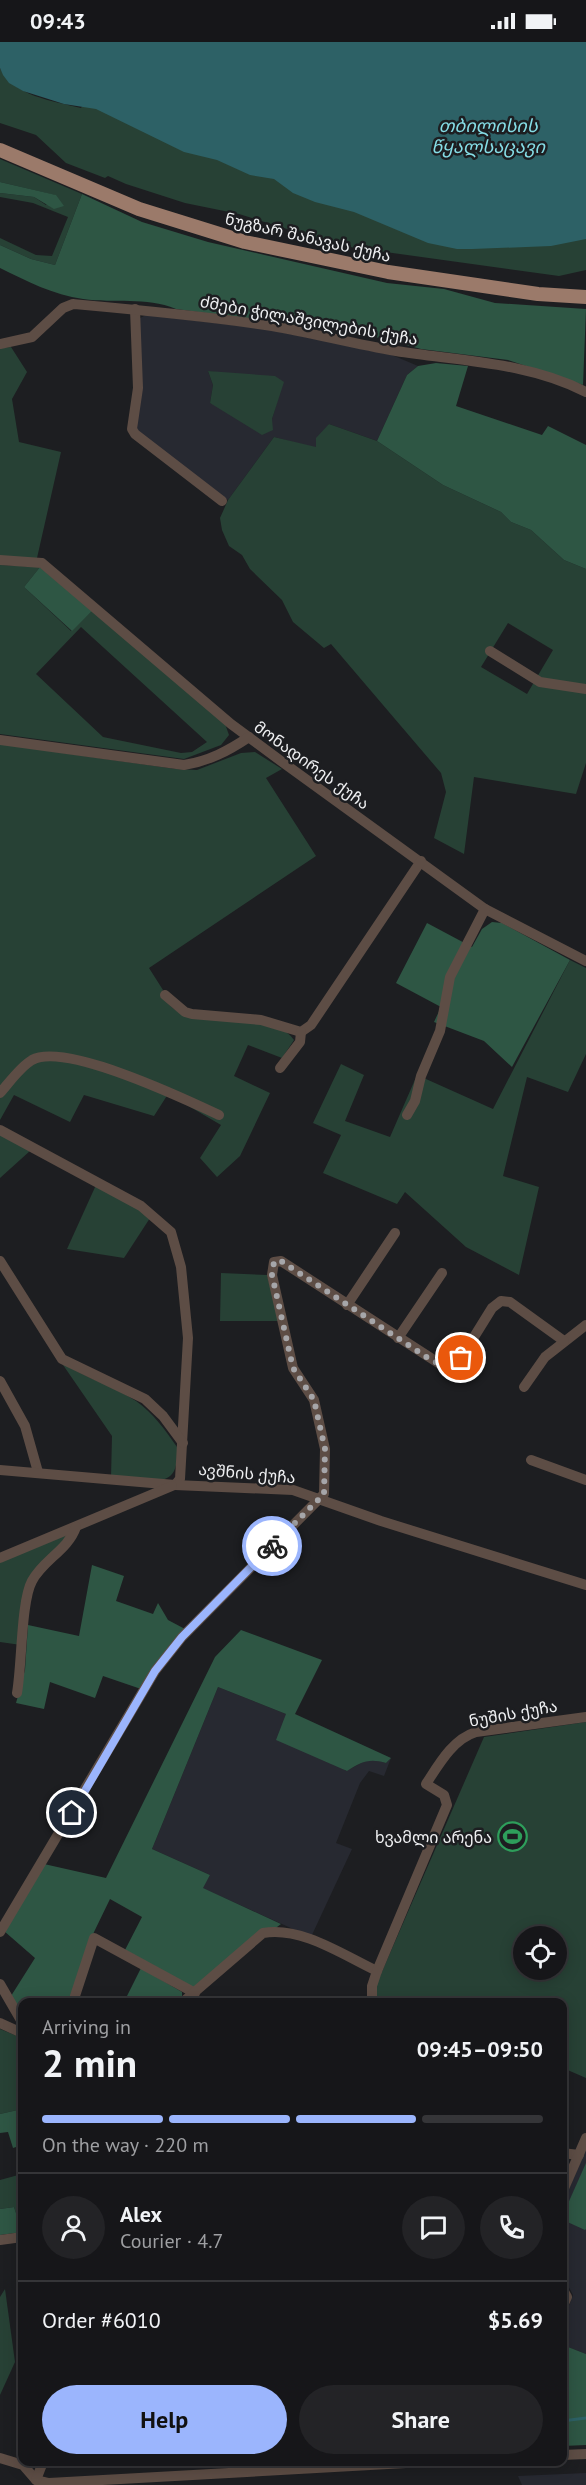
<!DOCTYPE html>
<html lang="en">
<head>
<meta charset="utf-8">
<style>
	:root { --surface:#161619; --page:#232326; --text:#f1f3f6; --muted:#9e9fa2; --line:#353538; --accent:#9bb5fd }
	body { margin:0; font-family:"PT Sans","Noto Sans Georgian",sans-serif; background:var(--page); color:var(--text); height:100vh; display:flex; flex-direction:column; font-size:22px; white-space:nowrap }
	* { box-sizing:border-box; margin:0 }
	p { font-size:20px; color:var(--muted) }
	.icon { flex:none; width:33px; height:33px; fill:none; stroke:currentColor; stroke-width:2; stroke-linecap:round; stroke-linejoin:round }
	.map { position:relative; flex:1; overflow:hidden }
	.panel { position:absolute; left:18px; top:1956px; width:549px; height:468px; display:flex; flex-direction:column; background:var(--surface); border-radius:12px; box-shadow:0 3px 15px #0003,0 0 0 2px var(--line) }
	.panel>* { flex:none }
	.controls { position:absolute; left:513px; top:1884px; display:grid; gap:12px }
	.controls a { display:grid; place-items:center; width:54px; height:54px; border-radius:50%; background:var(--surface); box-shadow:0 3px 15px #0003,0 0 0 2px var(--line); font-size:30px }
	.pin { position:absolute; display:grid; place-items:center; width:51px; height:51px; color:#fff; margin:-26px; border:3px solid #fff; border-radius:50%; box-shadow:0 2px 6px #0007 }
	.courier { position:absolute; display:grid; place-items:center; width:60px; height:60px; margin:-30px; border:4px solid #9bb5fd; border-radius:50%; background:#fff; color:#222; box-shadow:0 2px 8px #0007 }
	.summary em { font-style:normal; font-weight:600 }
	.summary div { display:flex; flex-direction:column-reverse }
	.summary { display:flex; align-items:center; justify-content:space-between; height:102px; padding:0 24px }
	h1 { font-size:39px; font-weight:600; line-height:45px }
	.bar { display:grid; grid-template-columns:repeat(4,1fr); gap:9px 6px; align-content:center; height:72px; padding:0 24px }
	.bar i { height:8px; border-radius:4px; background:var(--line) }
	.bar .on { background:var(--accent) }
	.bar p { grid-column:span 4 }
	.line { display:flex; align-items:center; gap:15px; padding:0 24px; border-top:2px solid var(--line) }
	.line div { flex:1 }
	.round { display:grid; place-items:center; flex:none; width:63px; height:63px; border-radius:32px; background:var(--page) }
	.primary-button { display:flex; gap:12px; margin-top:auto; padding:12px 24px }
	.primary-button a { flex:1; height:69px; border-radius:36px; background:var(--accent); color:#111; font-size:24px; font-weight:600; line-height:69px; text-align:center }
	.primary-button a+a { background:var(--page); color:var(--text) }
	.status { display:flex; justify-content:space-between; align-items:center; height:42px; padding:0 30px; background:var(--surface); direction:ltr }
	.status svg { height:16px; fill:currentColor }
	.map>svg:first-child { display:block }
</style>
</head>
<body>
<div class="status"><b>09:43</b><svg viewBox="0 0 49 12"><path d="M0 12V9h3v3zM5 12V6h3v6zM10 12V3h3v9zM15 12V0h3v12zM26 1h20v11H26zM47 4h2v5h-2z"/></svg></div>
<div class="map">
<svg width="586" height="2443" viewBox="0 0 586 2443">
	<rect width="100%" height="100%" fill="#1d1e21"/>
	<g fill="#272931" fill-rule="evenodd">
		<path d="M 146,273 L 266,287 L 392,313 L 418,324 L 407,333 L 377,399 L 329,382 L 316,406 L 274,395 L 228,458 L 137,389 L 140,276 ZM 208,329 L 283,340 L 272,377 L 210,361 L 213,343 Z"/>
		<polygon points="218,1645 286,1672 346,1729 363,1720 373,1717 386,1721 391,1716 384,1734 369,1729 360,1741 336,1801 352,1807 311,1895 202,1846 210,1833 152,1807"/>
		<polygon points="586,2107 586,2312 563,2303 563,2279 573,2253 563,2234 563,2161"/>
		<polygon points="586,2431 586,2443 522,2443 518,2434"/>
	</g>
	<g fill="#274135" fill-rule="evenodd">
		<path d="M 0,26 C 13,54 53,59 81,66 L 87,56 L 214,107 L 403,190 L 586,189 L 586,228 L 559,234 L 342,204 L 239,172 L 185,161 L 126,142 L 108,134 L 105,136 L 66,121 L 36,93 L 0,81 Z"/>
		<polygon points="0,117 82,152 55,223 31,217 0,203 0,196 36,213 52,214 68,175 33,161 0,155 0,151 34,155 46,163 55,153 0,140"/>
		<polygon points="11,305 27,330 12,357 19,400 61,410 37,516 0,516 0,306"/>
		<polygon points="208,329 275,334 284,340 272,377 273,388 262,393 210,361 213,343"/>
		<path d="M 329,382 L 377,399 L 443,443 L 501,470 L 511,480 L 531,488 L 564,518 L 586,527 L 586,721 L 576,752 L 474,735 L 464,812 L 434,796 L 446,750 L 441,731 L 331,602 L 324,606 L 293,580 L 282,558 L 250,527 L 242,513 L 229,504 L 222,488 L 220,476 L 228,458 L 274,395 L 316,405 L 316,396 ZM 508,581 L 553,608 L 527,652 L 481,625 Z"/>
		<path d="M 0,523 L 40,525 L 24,545 L 71,589 L 92,569 L 224,679 L 229,693 L 221,703 L 184,717 L 0,692 ZM 81,585 L 207,700 L 192,710 L 181,711 L 103,695 L 36,632 Z"/>
		<path d="M 0,702 L 176,727 L 197,728 L 241,711 L 255,710 L 282,727 L 266,736 L 316,814 L 149,926 L 163,948 L 160,953 C 165,957 171,966 177,969 C 206,982 275,970 294,998 L 282,1016 L 248,1003 L 234,1034 L 270,1051 L 240,1114 L 217,1135 L 200,1116 L 221,1083 L 168,1052 L 154,1074 L 84,1053 L 70,1080 L 14,1053 L 0,1078 Z"/>
		<polygon points="570,918 586,926 586,1012 568,1050 527,1035 503,1134 539,1145 519,1233 466,1205 405,1150 397,1162 323,1131 341,1093 313,1081 341,1022 364,1033 345,1079 390,1095 417,1033 493,1067"/>
		<polygon points="0,1091 31,1108 0,1136"/>
		<polygon points="96,1143 133,1162 150,1176 124,1216 67,1207"/>
		<polygon points="221,1231 267,1233 279,1279 220,1279"/>
		<path d="M 61,1320 C 84,1336 113,1343 136,1359 C 153,1371 166,1389 177,1405 C 177,1419 178,1435 161,1438 L 111,1435 L 112,1394 Z"/>
		<polygon points="70,1491 36,1528 21,1603 0,1600 0,1519"/>
		<path d="M 586,1680 L 586,2036 L 563,2026 L 562,1960 L 375,1960 L 374,1948 L 484,1695 ZM 524,1894 L 556,1894 L 556,1928 L 524,1928 Z"/>
		<polygon points="0,1987 22,1996 22,2067 0,2072"/>
		<polygon points="22,2132 22,2190 14,2165 0,2167 0,2138"/>
		<polygon points="5,2247 15,2320 0,2353 0,2255"/>
	</g>
	<g fill="#2e5644">
		<polygon points="0,140 56,153 64,164 54,167 34,155 0,151"/>
		<path d="M 82,152 L 142,180 L 208,200 L 387,241 L 444,247 L 495,261 L 586,267 L 583,343 L 508,318 L 421,307 L 364,292 L 176,267 C 145,254 115,262 83,257 C 53,253 27,239 0,226 L 0,203 L 31,217 L 55,223 Z"/>
		<polygon points="436,321 468,324 456,364 542,393 548,384 586,403 586,527 564,518 531,488 511,480 501,470 443,443 377,399 407,333 418,324"/>
		<polygon points="40,525 92,569 72,589 24,545"/>
		<polygon points="492,880 502,881 570,918 512,1025 484,999 434,980 441,965 396,941 427,881 472,905 482,887"/>
		<polygon points="92,1523 124,1534 116,1559 153,1572 158,1561 168,1578 185,1587 141,1647 103,1634 95,1656 50,1640 44,1667 16,1661 25,1628 28,1583 79,1594"/>
		<path d="M 241,1588 L 322,1618 L 295,1672 L 391,1716 L 386,1721 C 369,1716 361,1720 347,1729 L 276,1698 L 286,1672 L 218,1645 L 152,1807 L 210,1833 L 203,1846 L 281,1882 L 195,1947 L 125,1908 L 142,1875 L 110,1857 L 94,1890 L 69,1960 L 22,1960 L 22,1973 L 11,1954 L 35,1916 L 4,1889 L 44,1822 L 106,1836 L 215,1615 Z"/>
		<polygon points="141,1926 182,1950 182,1957 178,1960 124,1960"/>
		<polygon points="22,2067 22,2103 13,2106 8,2090 0,2091 0,2072"/>
		<polygon points="586,2121 586,2187 585,2188 563,2178 562,2175"/>
		<polygon points="14,2165 22,2190 0,2193 0,2167"/>
		<polygon points="563,2303 586,2312 586,2403 563,2404"/>
	</g>
	<polygon fill="#2d6166" points="0,0 586,0 586,197 551,204 472,207 457,207 428,201 354,170 315,160 293,151 274,137 250,133 217,118 184,110 96,67 64,62 23,49 9,41 3,33 0,26"/>
	<g fill="none" stroke-linecap="round" stroke-linejoin="round">
		<polyline stroke="#2d6166" stroke-width="3" points="562,2379 586,2376"/>
		<g stroke="#5d4d45" stroke-width="10">
			<polyline points="135,267 138,346 132,387 135,392 222,459"/>
			<path d="M 0,302 L 32,295 L 63,266 L 73,262 C 139,268 206,274 272,284 C 313,291 354,302 396,309 C 459,319 528,320 586,350"/>
			<polyline points="0,518 42,521 231,682 285,722 485,867 586,919"/>
			<polyline points="490,609 540,640 586,647"/>
			<path d="M 0,698 L 184,723 C 209,719 228,709 249,695"/>
			<polyline points="165,953 185,970 192,972 261,978 301,990 311,983 421,819"/>
			<polyline points="280,1026 300,1000 301,990"/>
			<path d="M 0,1051 C 9,1041 20,1025 32,1018 C 65,1000 185,1057 219,1073"/>
			<polyline points="407,1073 415,1059 421,1034 440,989 450,935 485,867"/>
			<polyline points="0,1088 141,1164 171,1190 181,1225 188,1296 180,1437 175,1443"/>
			<polyline points="0,1219 62,1317 145,1357 163,1374 183,1401"/>
			<polyline points="347,1263 395,1191"/>
			<polyline points="398,1296 442,1231"/>
			<polyline points="0,1339 25,1384 38,1430"/>
			<polyline points="524,1345 545,1315 586,1283"/>
			<polyline points="531,1418 586,1438"/>
			<polyline points="0,1428 175,1443 293,1448 381,1479 586,1543"/>
			<polyline points="0,1516 172,1444"/>
			<path d="M 17,1651 C 22,1623 21,1559 32,1539 C 43,1518 68,1508 76,1485"/>
			<polyline points="0,1890 155,1629 182,1595 324,1452 325,1407 314,1358 293,1326 272,1233 274,1220 281,1219 440,1322 461,1316 492,1266 501,1259 510,1260 564,1299"/>
			<polyline points="0,1942 22,1980"/>
			<polyline points="73,1960 94,1896 195,1951"/>
			<path d="M 183,1960 L 263,1891 C 301,1884 343,1913 377,1929"/>
			<path d="M 372,1960 L 372,1944 L 377,1929 L 447,1763 L 444,1753 L 426,1742 C 439,1722 453,1697 476,1690 L 586,1675"/>
			<polyline points="0,1981 22,1991"/>
			<polyline points="562,2111 579,2113"/>
			<polyline points="562,2151 586,2096"/>
			<polyline points="0,2198 22,2195"/>
			<polyline points="562,2246 567,2255 562,2266"/>
			<polyline points="562,2413 586,2412"/>
			<polyline points="0,2416 23,2423 36,2438 49,2441 424,2420"/>
			<polyline points="36,2438 43,2420"/>
		</g>
		<polyline stroke="#9b7a6a" stroke-width="14" points="0,108 139,167 245,200 388,230 538,252 586,255"/>
	</g>
	<g fill="none" stroke-linecap="round" stroke-linejoin="round">
		<polyline stroke="#a6a6a9" stroke-width="6" stroke-dasharray="0 10.8" points="272,1504 324,1452 325,1407 314,1358 293,1326 272,1233 274,1220 281,1219 431,1318 440,1322 461,1316"/>
		<polyline stroke="#9bb5fd" stroke-width="8" points="72,1771 155,1629 182,1595 272,1504"/>
	</g>
	<defs>
		<symbol id="stadium-ring" viewBox="-11 -11 22 22"><circle r="9.5" fill="#1d1e21" stroke="#2e9e5b" stroke-width="1.5"/><path d="M0-5a6.5 5 0 1 0 0 10a6.5 5 0 1 0 0-10ZM-3.5-1.8h7v3.6h-7Z" fill="#2e9e5b"/></symbol>
	</defs>
	<g fill-rule="evenodd">
		<use href="#stadium-ring" x="496" y="1778" width="33" height="33"/>
	</g>
	<g text-anchor="middle" stroke-width="5" stroke-linejoin="round" paint-order="stroke">
		<g font-size="16" fill="#eff0f2" stroke="#1d1e21">
			<text transform="translate(308 195) rotate(13)" y="6">ნუგზარ შანავას ქუჩა</text>
			<text transform="translate(309 278) rotate(10)" y="6">ძმები ჭილაშვილების ქუჩა</text>
			<text transform="translate(312 723) rotate(36)" y="6">მონადირეს ქუჩა</text>
			<text transform="translate(247 1431) rotate(5)" y="6">ავშნის ქუჩა</text>
			<text transform="translate(513 1671) rotate(-10)" y="6">ნუშის ქუჩა</text>
		</g>
		<g font-size="16" fill="#eff0f2" stroke="#1d1e21" text-anchor="end">
			<text x="492" y="1801">ხვამლი არენა</text>
		</g>
		<g font-size="18" font-style="italic" fill="#85dde6" stroke="#1d1e21">
			<text x="488" y="90">თბილისის<tspan x="488" dy="21">წყალსაცავი</tspan></text>
		</g>
	</g>
</svg>
<div class="controls">
<a><svg class="icon" aria-label="locate" viewBox="0 0 24 24"><circle cx="12" cy="12" r="6"/><path d="M12 2v4M12 18v4M2 12h4M18 12h4"/></svg></a>
</div>
<div class="pin" style="left:461px;top:1316px;background:#ea580c"><svg class="icon" aria-label="bag" viewBox="0 0 24 24"><path d="M5 8h14l-1 12H6zM9 8a3 3 0 0 1 6 0"/></svg></div>
<div class="pin" style="left:72px;top:1771px;background:#1f2937"><svg class="icon" aria-label="home" viewBox="0 0 24 24"><path d="M3 11l9-7 9 7M6 9v11h12V9"/></svg></div>
<div class="courier" style="left:272px;top:1504px"><svg class="icon" aria-label="bike" viewBox="0 0 24 24"><circle cx="6" cy="16" r="4"/><circle cx="18" cy="16" r="4"/><path d="M6 16l4-8h5l3 8M10 8l3 8H6M13 5h3"/></svg></div>
<section class="panel">
<div class="summary"><div><h1>2 min</h1><p>Arriving in</p></div><em>09:45–09:50</em></div>
<div class="bar"><i class="on"></i><i class="on"></i><i class="on"></i><i></i><p>On the way · 220 m</p></div>
<div class="line" style="height:108px"><a class="round"><svg class="icon" aria-label="person" viewBox="0 0 24 24"><circle cx="12" cy="8" r="4"/><path d="M4 21q1-7 8-7t8 7"/></svg></a><div><b>Alex</b><p>Courier · 4.7</p></div><a class="round"><svg class="icon" aria-label="chat" viewBox="0 0 24 24"><path d="M4 5h16v11H9l-5 4z"/></svg></a><a class="round"><svg class="icon" aria-label="phone" viewBox="0 0 24 24"><path d="M5 4h4l2 5-3 2q2 4 5 5l2-3 5 2v4C11 20 4 13 5 4z"/></svg></a></div>
<div class="line" style="height:78px"><div>Order #6010</div><b>$5.69</b></div>
<div class="primary-button"><a>Help</a><a>Share</a></div>
</section>
</div>
</body>
</html>
